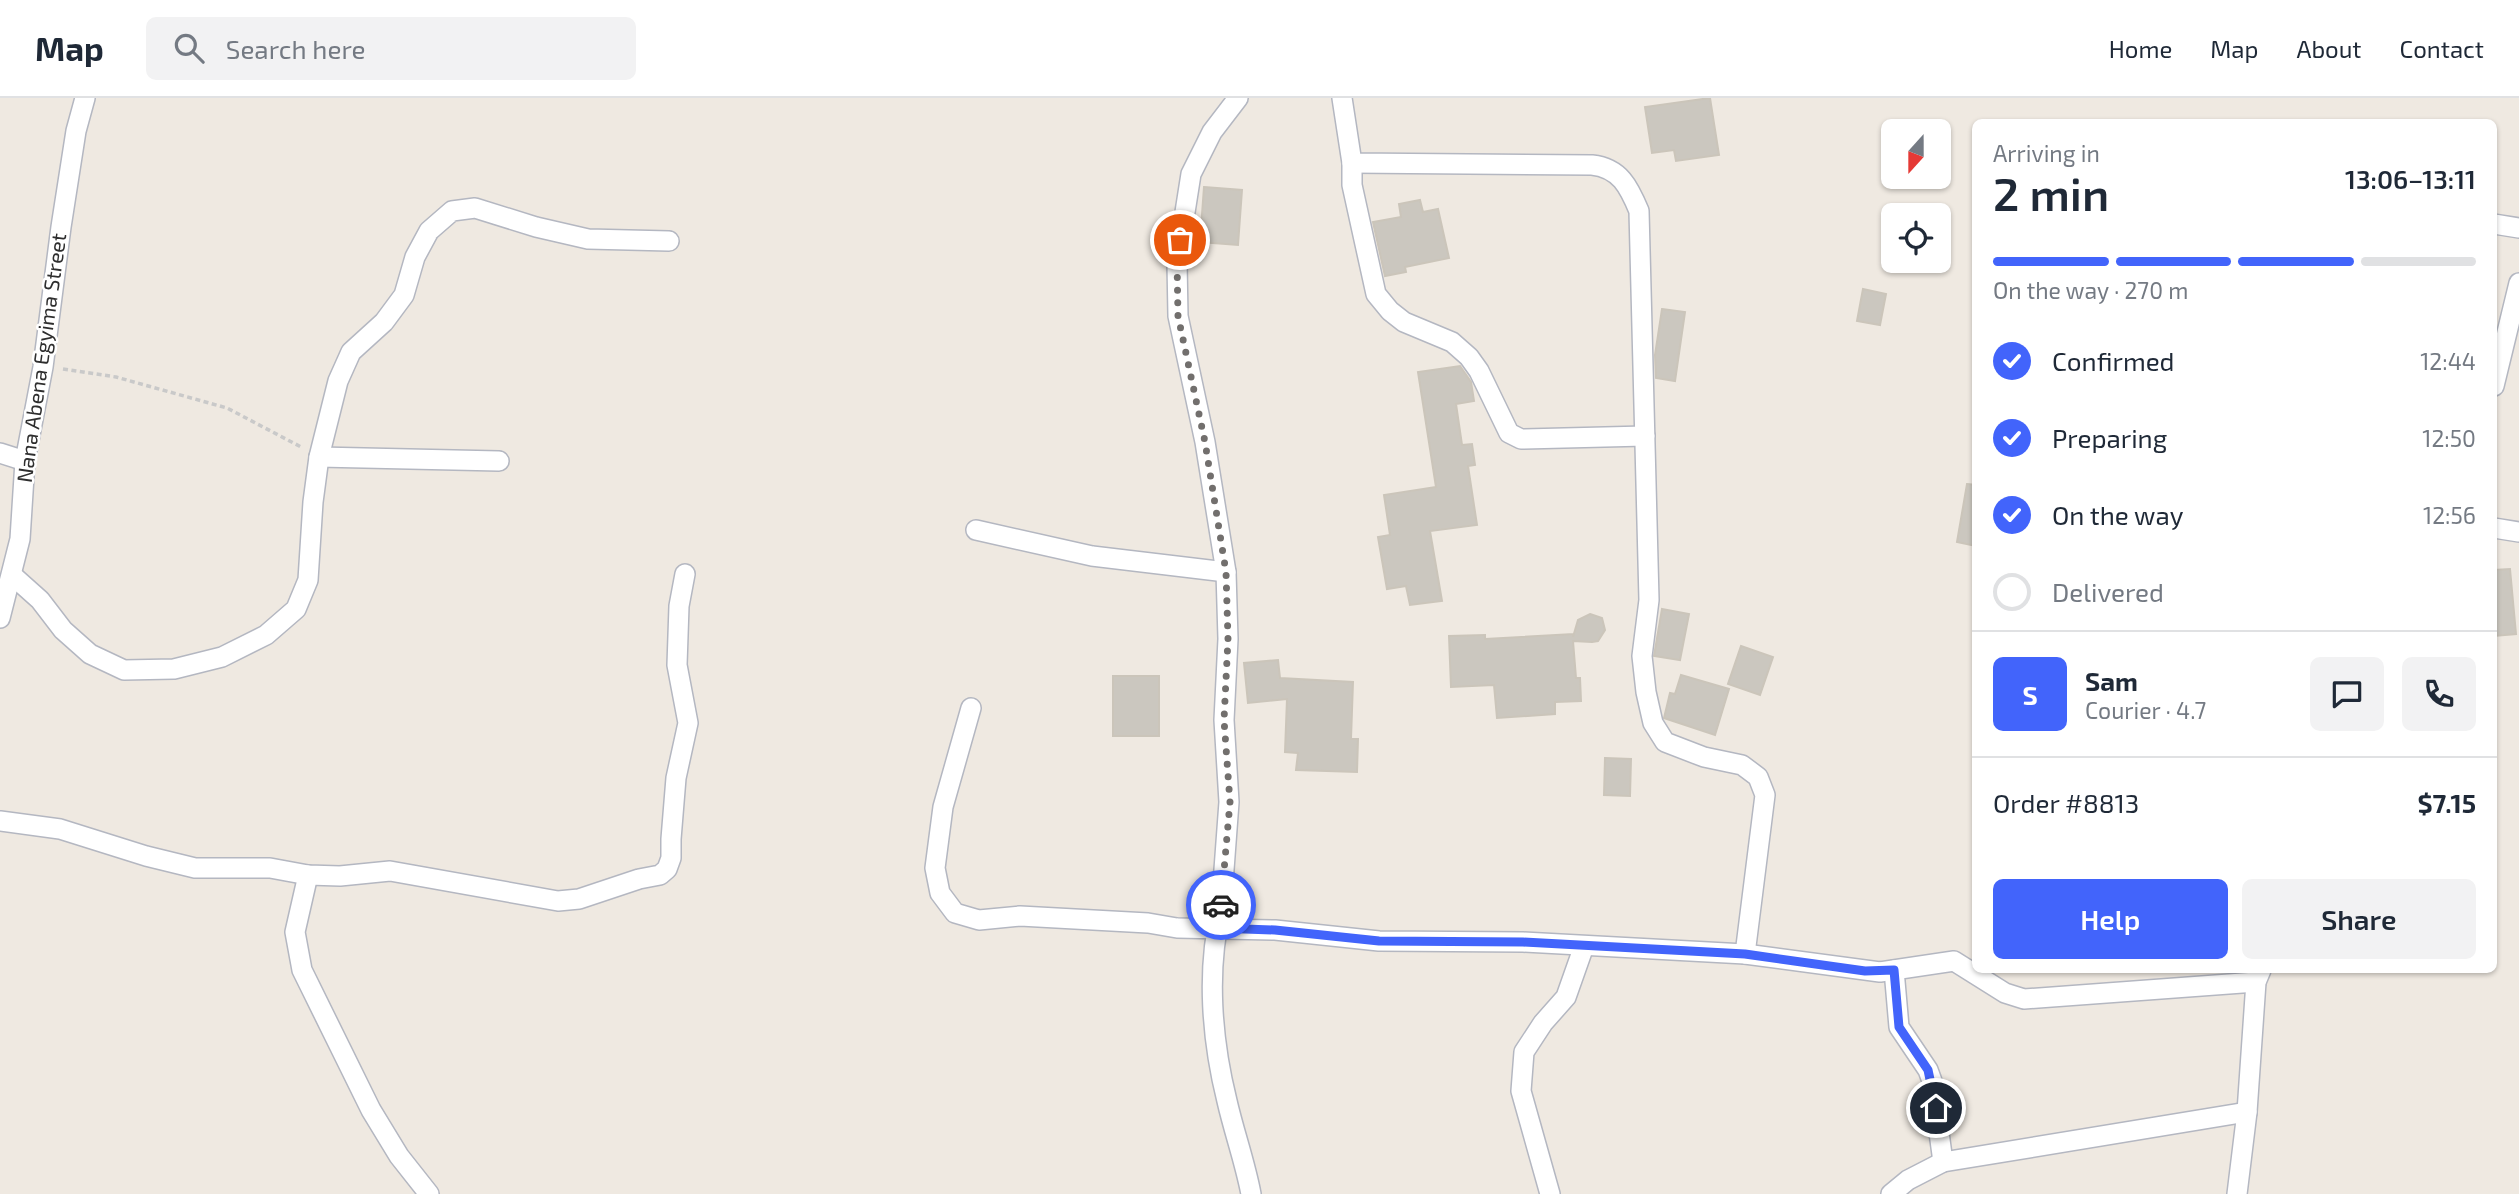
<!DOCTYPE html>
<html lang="en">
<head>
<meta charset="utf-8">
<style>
	:root { --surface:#fff; --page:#f2f2f3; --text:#1f2937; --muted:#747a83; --line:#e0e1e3; --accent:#4264fb }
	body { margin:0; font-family:"Exo 2",sans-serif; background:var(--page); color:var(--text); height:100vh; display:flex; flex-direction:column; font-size:26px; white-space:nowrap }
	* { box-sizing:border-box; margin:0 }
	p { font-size:23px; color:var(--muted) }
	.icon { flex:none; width:38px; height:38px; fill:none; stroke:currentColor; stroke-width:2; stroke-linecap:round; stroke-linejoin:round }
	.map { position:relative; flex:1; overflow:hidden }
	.drawer { position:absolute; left:1972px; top:21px; width:525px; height:854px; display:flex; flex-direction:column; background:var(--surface); border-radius:10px; box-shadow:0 2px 5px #0004 }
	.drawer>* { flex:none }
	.needle { width:46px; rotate:201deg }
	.buttons { position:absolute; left:1881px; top:21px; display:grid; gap:14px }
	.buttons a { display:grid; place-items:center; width:70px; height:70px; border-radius:10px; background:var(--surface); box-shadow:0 2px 5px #0004; font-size:35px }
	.pin { position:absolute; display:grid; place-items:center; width:60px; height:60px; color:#fff; margin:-30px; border:4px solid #fff; border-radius:50%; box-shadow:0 2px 7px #0007 }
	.courier { position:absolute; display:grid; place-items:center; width:70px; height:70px; margin:-35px; border:5px solid #4264fb; border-radius:50%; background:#fff; color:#222; box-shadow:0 2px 9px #0007 }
	.summary em { font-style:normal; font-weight:600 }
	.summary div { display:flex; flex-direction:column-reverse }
	.summary { display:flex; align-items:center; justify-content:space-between; height:119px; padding:0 21px }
	h1 { font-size:46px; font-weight:600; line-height:52px }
	.bar { display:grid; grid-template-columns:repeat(4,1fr); gap:10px 7px; align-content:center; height:84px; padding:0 21px }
	.bar i { height:9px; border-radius:5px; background:var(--line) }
	.bar .active { background:var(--accent) }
	.bar p { grid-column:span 4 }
	.line { display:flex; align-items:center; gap:18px; padding:0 21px; border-top:2px solid var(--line) }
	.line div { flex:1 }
	.round { display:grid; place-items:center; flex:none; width:74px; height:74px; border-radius:10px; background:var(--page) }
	ol { padding:0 21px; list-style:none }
	li { display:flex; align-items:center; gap:21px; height:77px }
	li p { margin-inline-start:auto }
	li .icon { padding:7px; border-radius:50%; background:var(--accent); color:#fff; stroke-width:4 }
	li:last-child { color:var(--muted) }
	li i { width:38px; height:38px; border:4px solid var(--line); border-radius:50% }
	.action { display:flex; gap:14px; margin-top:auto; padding:14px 21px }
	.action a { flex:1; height:80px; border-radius:10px; background:var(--accent); color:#fff; font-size:28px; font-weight:600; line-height:80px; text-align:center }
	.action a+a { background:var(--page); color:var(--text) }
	header { display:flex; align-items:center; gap:42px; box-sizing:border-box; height:98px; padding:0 35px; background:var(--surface); border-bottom:2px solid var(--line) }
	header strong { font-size:33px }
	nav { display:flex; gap:38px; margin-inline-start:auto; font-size:24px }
	.search { width:490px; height:63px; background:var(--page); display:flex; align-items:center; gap:18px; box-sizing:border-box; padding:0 24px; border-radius:10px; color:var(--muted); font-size:26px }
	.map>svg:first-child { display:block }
</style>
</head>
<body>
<header>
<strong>Map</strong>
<div class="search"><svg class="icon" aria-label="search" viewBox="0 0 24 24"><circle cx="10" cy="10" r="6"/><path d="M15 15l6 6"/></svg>Search here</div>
<nav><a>Home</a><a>Map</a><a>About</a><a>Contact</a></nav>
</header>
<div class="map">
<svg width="2519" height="1096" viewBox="0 0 2519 1096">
	<rect width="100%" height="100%" fill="#efe9e1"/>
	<g fill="#cbc7bf" stroke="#cbc5ba" stroke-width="2">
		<polygon points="1710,0 1719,57 1676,63 1674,52 1652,55 1645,9"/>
		<polygon points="1204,89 1242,92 1238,147 1200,144"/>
		<polygon points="1420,102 1423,114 1438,111 1449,160 1405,169 1406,174 1385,178 1373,124 1401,119 1399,106"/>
		<polygon points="1863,191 1886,196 1880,227 1857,223"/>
		<polygon points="1662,211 1685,214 1675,283 1656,280 1655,257"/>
		<polygon points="1460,268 1471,284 1474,303 1456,306 1462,347 1472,346 1475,367 1468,368 1477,427 1430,433 1442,503 1410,507 1406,488 1387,491 1378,439 1390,437 1384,397 1436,389 1418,274"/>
		<polygon points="1967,386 1976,387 1976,448 1957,444"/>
		<polygon points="2510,471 2516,536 2494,538 2494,472"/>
		<polygon points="1662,511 1689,516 1680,562 1654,558"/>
		<polygon points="1590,516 1602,520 1605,532 1598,543 1592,544 1573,543 1576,580 1580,580 1581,603 1555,604 1555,616 1497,620 1494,587 1451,589 1449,538 1485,537 1485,541 1573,536 1573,539 1578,522"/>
		<polygon points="1741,548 1773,559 1760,597 1728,586"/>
		<polygon points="1278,562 1280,580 1353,584 1351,641 1358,641 1357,674 1296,672 1298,655 1285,654 1287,601 1248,605 1244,565"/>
		<polygon points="1681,577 1729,591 1715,637 1664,620 1670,595 1675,596"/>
		<rect x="1113" y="578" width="46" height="60"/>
		<polygon points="1605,660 1631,661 1630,698 1604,697"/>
	</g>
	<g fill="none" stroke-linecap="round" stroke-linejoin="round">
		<defs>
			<g id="street">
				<path d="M 1238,0 L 1212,34 L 1191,76 L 1177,165 L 1178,218 L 1205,344 L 1226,474 L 1228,541 L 1224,622 L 1229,704 L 1221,812 C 1206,873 1212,943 1227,1003 C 1234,1034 1245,1064 1251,1096"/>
				<path d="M 1342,0 L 1352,65 L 1592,67 C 1620,70 1629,89 1639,113 L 1649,502 L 1642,558 L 1646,594 L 1653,625 L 1665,644 L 1704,659 L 1742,667 L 1758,679 L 1765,697 L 1745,856"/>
				<polyline points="1352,65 1352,87 1376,196 1390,213 1404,224 1452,244 1469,259 1479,273 1509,335 1521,341 1645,338"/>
				<polyline points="2494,126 2519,130"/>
				<polyline points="2494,288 2519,185"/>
				<polyline points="0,355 25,363"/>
				<polyline points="319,359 499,363"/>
				<polyline points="2494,430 2519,434"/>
				<polyline points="976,432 1092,458 1226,474"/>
				<polyline points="12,477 40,502 63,532 90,556 124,572 174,571 222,559 266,537 296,511 308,482 313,404 319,359 338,283 351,254 384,224 404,197 415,159 429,133 452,113 475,110 536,129 588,141 669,143"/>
				<polyline points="0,520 20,441 25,363 43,269 61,129 76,33 85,0"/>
				<polyline points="971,610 943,709 935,770 940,795 955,815 979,822 1020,818 1148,825 1177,830 1275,832 1379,843 1523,844 1745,856 1880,874 1954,863 2005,895 2024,901 2256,884"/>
				<polyline points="0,723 60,731 146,758 195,770 270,770 308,777 340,778 390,773 558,803 579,801 639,781 660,777 667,771 671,760 671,741 676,680 688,625 677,567 679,508 685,476"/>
				<polyline points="308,777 295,834 302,872 371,1012 399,1058 429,1096"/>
				<polyline points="1894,872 1899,929 1928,972 1932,983 1943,1064"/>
				<polyline points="1550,1096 1521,993 1524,954 1543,925 1566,899 1584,848"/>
				<polyline points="1891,1096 1908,1082 1943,1064 2247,1014"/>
				<polyline points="2237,1096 2247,1014 2256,884 2261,872"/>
			</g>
		</defs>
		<use href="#street" stroke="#b4b7c1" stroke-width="22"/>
		<polyline stroke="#c9c9c9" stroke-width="3.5" stroke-dasharray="5 3.5" stroke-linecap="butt" points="63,271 116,279 227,310 303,350"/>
		<use href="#street" stroke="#fff" stroke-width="19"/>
	</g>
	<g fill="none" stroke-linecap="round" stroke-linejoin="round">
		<polyline stroke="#726f6d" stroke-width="7" stroke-dasharray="0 12.6" points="1180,142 1177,164 1178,218 1205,344 1226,474 1228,541 1224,622 1230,704 1221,807"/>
		<polyline stroke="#4264fb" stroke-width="9" points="1221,807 1217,830 1275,832 1379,843 1523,844 1745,856 1865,873 1894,872 1899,929 1928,972 1936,1010"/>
	</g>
	<g text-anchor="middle" stroke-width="5" stroke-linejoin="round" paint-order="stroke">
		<g font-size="21" fill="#2e2e2e" stroke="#fff">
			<text transform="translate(42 260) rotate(-82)" y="7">Nana Abena Egyima Street</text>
		</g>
	</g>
</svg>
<div class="buttons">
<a><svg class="needle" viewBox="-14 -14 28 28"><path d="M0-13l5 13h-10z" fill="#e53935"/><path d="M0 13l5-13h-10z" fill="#747a83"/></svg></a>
<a><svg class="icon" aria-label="locate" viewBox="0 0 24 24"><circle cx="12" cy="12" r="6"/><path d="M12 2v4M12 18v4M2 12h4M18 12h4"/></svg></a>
</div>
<div class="pin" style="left:1180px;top:142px;background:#ea580c"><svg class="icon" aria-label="bag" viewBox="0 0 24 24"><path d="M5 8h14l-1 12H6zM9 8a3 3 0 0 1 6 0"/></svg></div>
<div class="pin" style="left:1936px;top:1010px;background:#1f2937"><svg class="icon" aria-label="home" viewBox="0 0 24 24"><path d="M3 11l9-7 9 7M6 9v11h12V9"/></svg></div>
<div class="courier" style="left:1221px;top:807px"><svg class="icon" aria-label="car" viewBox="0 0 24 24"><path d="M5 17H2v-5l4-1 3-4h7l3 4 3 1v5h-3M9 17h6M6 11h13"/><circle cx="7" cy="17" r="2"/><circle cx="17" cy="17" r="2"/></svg></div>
<section class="drawer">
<div class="summary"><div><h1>2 min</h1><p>Arriving in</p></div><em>13:06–13:11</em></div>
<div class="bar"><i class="active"></i><i class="active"></i><i class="active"></i><i></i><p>On the way · 270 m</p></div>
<ol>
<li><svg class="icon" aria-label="check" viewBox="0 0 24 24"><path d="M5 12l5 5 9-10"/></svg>Confirmed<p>12:44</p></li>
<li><svg class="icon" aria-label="check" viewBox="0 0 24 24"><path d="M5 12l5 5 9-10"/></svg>Preparing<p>12:50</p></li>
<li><svg class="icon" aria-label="check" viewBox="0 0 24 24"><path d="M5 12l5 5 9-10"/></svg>On the way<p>12:56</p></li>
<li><i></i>Delivered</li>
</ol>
<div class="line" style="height:126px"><b class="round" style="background:var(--accent);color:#fff">S</b><div><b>Sam</b><p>Courier · 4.7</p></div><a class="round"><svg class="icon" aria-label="chat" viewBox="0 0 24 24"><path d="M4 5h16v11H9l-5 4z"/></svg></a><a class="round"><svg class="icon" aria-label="phone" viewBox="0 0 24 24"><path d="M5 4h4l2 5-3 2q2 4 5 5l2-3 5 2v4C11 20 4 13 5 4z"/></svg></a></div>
<div class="line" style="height:91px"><div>Order #8813</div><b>$7.15</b></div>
<div class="action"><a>Help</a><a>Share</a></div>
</section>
</div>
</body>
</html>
